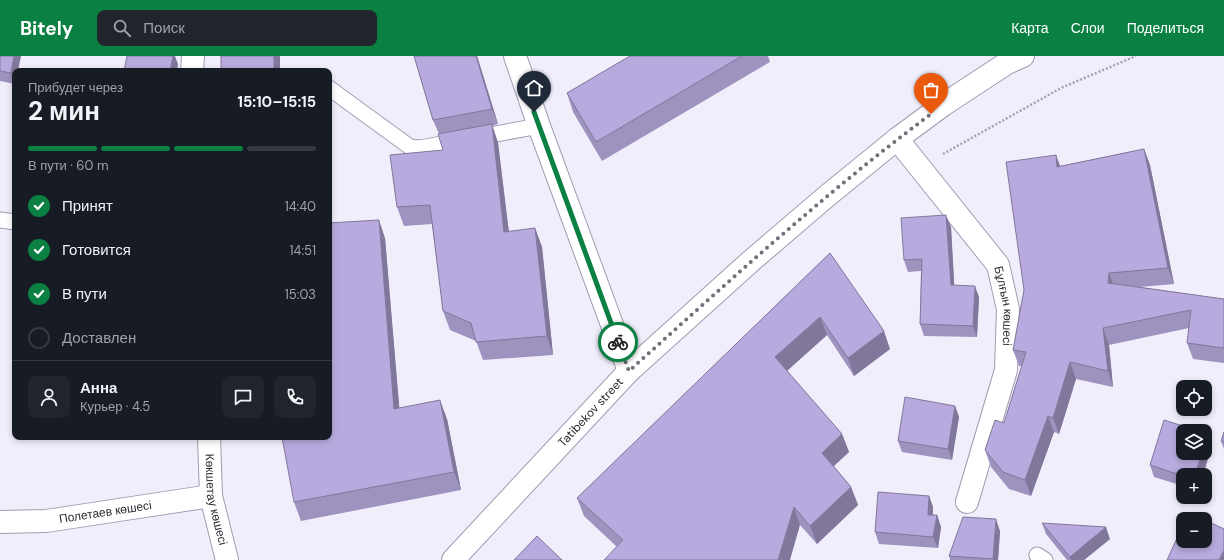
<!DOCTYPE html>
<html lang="ru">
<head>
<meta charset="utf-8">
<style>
	:root { --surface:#171b24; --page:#20242c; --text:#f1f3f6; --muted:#9ea1a6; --line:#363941; --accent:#0b8043 }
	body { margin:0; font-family:"DM Sans",sans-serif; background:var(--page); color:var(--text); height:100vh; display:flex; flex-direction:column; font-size:15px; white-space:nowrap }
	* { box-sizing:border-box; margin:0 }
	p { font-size:13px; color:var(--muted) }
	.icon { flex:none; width:22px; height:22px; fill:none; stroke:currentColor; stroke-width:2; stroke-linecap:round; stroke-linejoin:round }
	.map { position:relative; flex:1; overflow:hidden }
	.drawer { position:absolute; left:12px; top:12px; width:320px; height:372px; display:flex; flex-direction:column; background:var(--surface); border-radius:8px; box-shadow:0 2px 6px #0003 }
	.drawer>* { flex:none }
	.buttons { position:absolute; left:1176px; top:324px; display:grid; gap:8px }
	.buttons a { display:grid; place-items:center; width:36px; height:36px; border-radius:8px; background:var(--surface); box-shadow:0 2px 6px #0003; font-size:20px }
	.pin { position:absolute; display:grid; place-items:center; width:34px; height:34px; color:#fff; margin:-41px -17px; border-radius:50% 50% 50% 0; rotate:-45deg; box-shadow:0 0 4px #0007 }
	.pin .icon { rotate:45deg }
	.courier { position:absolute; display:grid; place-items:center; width:40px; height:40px; margin:-20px; border:3px solid #0b8043; border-radius:50%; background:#fff; color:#222; box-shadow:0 1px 5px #0007 }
	.overview em { font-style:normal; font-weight:700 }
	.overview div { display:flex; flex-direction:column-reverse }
	.overview { display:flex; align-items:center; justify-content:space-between; height:68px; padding:0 16px }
	h1 { font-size:26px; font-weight:700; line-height:30px }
	.bar { display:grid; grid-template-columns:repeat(4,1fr); gap:6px 4px; align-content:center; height:48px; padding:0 16px }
	.bar i { height:5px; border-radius:3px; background:var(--line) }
	.bar .current { background:var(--accent) }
	.bar p { grid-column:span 4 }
	.line { display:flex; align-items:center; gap:10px; padding:0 16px; border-top:1px solid var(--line) }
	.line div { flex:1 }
	.round { display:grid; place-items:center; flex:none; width:42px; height:42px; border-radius:8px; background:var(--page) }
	ol { padding:0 16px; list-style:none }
	li { display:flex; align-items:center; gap:12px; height:44px }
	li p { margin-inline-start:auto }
	li .icon { padding:4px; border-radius:50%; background:var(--accent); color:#fff; stroke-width:4 }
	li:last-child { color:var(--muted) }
	li i { width:22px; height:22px; border:2px solid var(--line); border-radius:50% }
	header { display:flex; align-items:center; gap:24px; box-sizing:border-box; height:56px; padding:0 20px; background:var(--accent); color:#fff }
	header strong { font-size:19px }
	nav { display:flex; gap:22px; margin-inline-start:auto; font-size:14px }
	.search { width:280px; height:36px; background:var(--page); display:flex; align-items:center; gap:10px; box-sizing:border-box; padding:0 14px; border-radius:8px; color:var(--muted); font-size:15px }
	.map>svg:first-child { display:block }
</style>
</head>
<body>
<header>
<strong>Bitely</strong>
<div class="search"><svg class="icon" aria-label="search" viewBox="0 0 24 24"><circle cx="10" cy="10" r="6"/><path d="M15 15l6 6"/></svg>Поиск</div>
<nav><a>Карта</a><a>Слои</a><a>Поделиться</a></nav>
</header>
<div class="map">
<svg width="1224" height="504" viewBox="0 0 1224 504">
	<rect width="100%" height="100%" fill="#f1eefc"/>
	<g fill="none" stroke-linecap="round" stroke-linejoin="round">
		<defs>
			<g id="service">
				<polyline points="329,32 410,91 420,92 539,70"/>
				<polyline points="0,164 15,166"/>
				<polyline points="1037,499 1045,504"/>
			</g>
			<g id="minor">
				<polyline points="515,0 539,70 629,315"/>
				<polyline points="192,15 193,0"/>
				<path id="s1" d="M 897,83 L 998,209 L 1008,253 L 1006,314 L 967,446"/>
				<path id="s2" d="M 209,381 L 211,440 L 227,504"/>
				<path id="s3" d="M 0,466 L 46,465 L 211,440"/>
			</g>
			<g id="secondary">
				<path id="s4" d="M 453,504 L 629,315 L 751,205 L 827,140 L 897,83 L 943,49 L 1007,7 L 1023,0"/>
			</g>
		</defs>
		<use href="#service" stroke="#a19cb2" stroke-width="17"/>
		<use href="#minor" stroke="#a19cb2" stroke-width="24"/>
		<use href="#secondary" stroke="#a19cb2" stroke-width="24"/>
		<polyline stroke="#a5a2ae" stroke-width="2.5" stroke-dasharray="2 2" stroke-linecap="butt" points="943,98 1061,32 1136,0"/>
		<use href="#service" stroke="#fff" stroke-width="15"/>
		<use href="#minor" stroke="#fff" stroke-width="22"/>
		<use href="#secondary" stroke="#fff" stroke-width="22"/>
	</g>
	<g fill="#9e92bf">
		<polygon points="0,0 15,15 15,28 0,25"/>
		<polygon points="414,0 477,0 498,68 492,70 498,87 509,176 535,172 542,191 553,299 483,304 476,285 450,274 443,255 432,168 404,170 397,151 443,94 439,78 433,64"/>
		<polygon points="630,0 768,0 770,6 602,105 573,56 567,37"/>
		<polygon points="1144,93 1150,109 1174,228 1140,231 1224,243 1224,307 1193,303 1187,287 1189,272 1109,289 1113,331 1076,323 1059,378 1054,376 1031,440 1009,433 991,411 985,394 1004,367 1022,310 1019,310 1013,294 1024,234 1056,99 1060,110"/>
		<polygon points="951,171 954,229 979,241 977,281 924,280 920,268 921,215 908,216 904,204"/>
		<polygon points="385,182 399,352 447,363 461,434 301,465 294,446 329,381"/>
		<polygon points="830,197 890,293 854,320 827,279 787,315 842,378 849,396 834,410 851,431 858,449 817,488 800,469 616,490 584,460 577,442"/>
		<polygon points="955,350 959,361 952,404 902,396 898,385"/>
		<polygon points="1224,376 1224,393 1221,385"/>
		<polygon points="1208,378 1212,389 1203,419 1183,419 1183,430 1154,421 1150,409"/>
		<polygon points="929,440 933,451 933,459 937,459 941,471 938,492 879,488 875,476"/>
		<polygon points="1042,467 1110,483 1084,504 1067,504 1046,478"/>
		<polygon points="1000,475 998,504 950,504 949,500"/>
	</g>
	<g fill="#81779b">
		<polygon points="14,0 21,0 18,15 15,15 15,27 11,17"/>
		<polygon points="173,0 175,0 178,8 177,15 170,15"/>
		<rect x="274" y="0" width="6" height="15"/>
		<polygon points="476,0 477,0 498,68 492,53"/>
		<polygon points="492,68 498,87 511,195 504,176"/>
		<polygon points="1144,93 1150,109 1174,228 1168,212"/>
		<polygon points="1056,99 1062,116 1057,111"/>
		<polygon points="946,159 951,171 955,241 951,229"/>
		<polygon points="379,164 385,182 401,371 394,353"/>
		<polygon points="535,172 542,191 553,299 547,280"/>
		<polygon points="1109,217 1115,233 1108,227"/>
		<polygon points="975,230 979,241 977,281 973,270"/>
		<polygon points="820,261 827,279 781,320 775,301"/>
		<polygon points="1103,272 1109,289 1113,331 1108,315"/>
		<polygon points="884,275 890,293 854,320 848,302"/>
		<polygon points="1070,306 1076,323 1059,378 1053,362"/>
		<polygon points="440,344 447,363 461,434 454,416"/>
		<polygon points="955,350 959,361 952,404 948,393"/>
		<polygon points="1048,360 1054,376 1031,440 1025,424"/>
		<polygon points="842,378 849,396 828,415 822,397"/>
		<polygon points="1208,378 1212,389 1203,419 1195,419 1202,397 1205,397 1205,388"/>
		<polygon points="851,431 858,449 817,488 810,470"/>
		<polygon points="929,440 933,451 932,470 928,459"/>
		<polygon points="794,451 800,469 790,504 778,504"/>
		<polygon points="937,459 941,471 938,492 933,481"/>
		<polygon points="996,463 1000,475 998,504 994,504 993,503"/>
		<polygon points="1106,471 1110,483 1084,504 1071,504 1070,501"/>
		<polygon points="1224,494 1224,504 1219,504"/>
	</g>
	<g fill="#b8aade" stroke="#81779b">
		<polygon points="0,0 14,0 11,17 0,15"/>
		<polygon points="127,0 173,0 170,15 124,15"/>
		<rect x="221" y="0" width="53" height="15"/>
		<polygon points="414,0 476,0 492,53 433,64"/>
		<polygon points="630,0 742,0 596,86 567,37"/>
		<polygon points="492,68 504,176 535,172 547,280 476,286 471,267 443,255 430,149 397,151 390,99 443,94 438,78"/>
		<polygon points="1144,93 1168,212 1109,217 1108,227 1224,243 1224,292 1187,287 1191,254 1103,272 1108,315 1070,306 1053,362 1048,360 1025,424 1003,416 985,394 995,364 1004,367 1026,296 1013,294 1024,234 1006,106 1056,99 1057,111"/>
		<polygon points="946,159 951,229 975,230 973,270 920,268 922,203 904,204 901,162"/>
		<polygon points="379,164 394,353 440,344 454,416 294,446 282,381 329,381 329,167"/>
		<polygon points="830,197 884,275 848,302 820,261 775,301 842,378 822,397 851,431 810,470 794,451 778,504 604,504 623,484 577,442"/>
		<polygon points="905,341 955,350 948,393 898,385"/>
		<polygon points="1164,364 1199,375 1183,375 1183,397 1202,397 1195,419 1183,419 1183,420 1150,409"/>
		<polygon points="1224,376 1224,386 1221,385"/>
		<polygon points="1205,377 1208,378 1205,388"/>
		<polygon points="878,436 929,440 928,459 937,459 933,481 875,476"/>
		<polygon points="1189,457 1203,463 1186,463"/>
		<polygon points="963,461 996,463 993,503 949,500"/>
		<polygon points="1205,464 1224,473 1224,494 1219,504 1167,504 1183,469 1183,485 1205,485"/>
		<polygon points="1042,467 1106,471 1070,501"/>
		<polygon points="537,480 562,504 514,504"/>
	</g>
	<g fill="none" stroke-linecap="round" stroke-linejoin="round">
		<path stroke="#716f79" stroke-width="4" stroke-dasharray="0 7.2" d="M 618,286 L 629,315 C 727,227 825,137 931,58"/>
		<polyline stroke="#0b8043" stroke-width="5" points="534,56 618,286"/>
	</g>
	<g text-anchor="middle" stroke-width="3" stroke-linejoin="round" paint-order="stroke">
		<g font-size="12" fill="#2c2a32" stroke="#f1eefc">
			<text dy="4" stroke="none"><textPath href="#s1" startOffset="203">Бұлғын көшесі</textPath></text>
			<text dy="4" stroke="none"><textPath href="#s4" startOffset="202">Tatibekov street</textPath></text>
			<text dy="4" stroke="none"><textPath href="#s2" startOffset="63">Көкшетау көшесі</textPath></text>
			<text dy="4" stroke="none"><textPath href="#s3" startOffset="106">Полетаев көшесі</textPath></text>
		</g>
	</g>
</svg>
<div class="buttons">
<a><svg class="icon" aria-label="locate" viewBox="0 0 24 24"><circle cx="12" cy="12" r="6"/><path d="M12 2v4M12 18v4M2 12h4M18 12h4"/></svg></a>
<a><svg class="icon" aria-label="layers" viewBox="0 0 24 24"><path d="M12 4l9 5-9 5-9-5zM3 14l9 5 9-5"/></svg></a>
<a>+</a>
<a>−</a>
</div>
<div class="pin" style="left:931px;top:58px;background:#ea580c"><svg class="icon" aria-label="bag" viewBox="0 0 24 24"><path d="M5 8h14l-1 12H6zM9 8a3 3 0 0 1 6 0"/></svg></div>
<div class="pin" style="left:534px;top:56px;background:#1f2937"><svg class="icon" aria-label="home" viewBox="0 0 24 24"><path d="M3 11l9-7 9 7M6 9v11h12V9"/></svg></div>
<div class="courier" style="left:618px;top:286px"><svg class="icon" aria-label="bike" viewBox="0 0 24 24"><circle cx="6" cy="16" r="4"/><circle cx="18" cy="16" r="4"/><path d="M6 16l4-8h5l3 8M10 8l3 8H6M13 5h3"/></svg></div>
<section class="drawer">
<div class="overview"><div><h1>2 мин</h1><p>Прибудет через</p></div><em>15:10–15:15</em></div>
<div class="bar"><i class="current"></i><i class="current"></i><i class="current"></i><i></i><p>В пути · 60 m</p></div>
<ol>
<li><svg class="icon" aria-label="check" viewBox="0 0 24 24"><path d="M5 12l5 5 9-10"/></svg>Принят<p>14:40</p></li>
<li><svg class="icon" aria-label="check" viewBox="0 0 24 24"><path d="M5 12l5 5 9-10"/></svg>Готовится<p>14:51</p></li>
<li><svg class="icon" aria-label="check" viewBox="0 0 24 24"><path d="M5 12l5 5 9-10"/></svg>В пути<p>15:03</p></li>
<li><i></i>Доставлен</li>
</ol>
<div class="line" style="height:72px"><a class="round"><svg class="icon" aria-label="person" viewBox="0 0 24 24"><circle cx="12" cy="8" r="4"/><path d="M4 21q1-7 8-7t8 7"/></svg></a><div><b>Анна</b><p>Курьер · 4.5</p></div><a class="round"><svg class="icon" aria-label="chat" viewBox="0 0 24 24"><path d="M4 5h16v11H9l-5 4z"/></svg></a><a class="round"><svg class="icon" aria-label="phone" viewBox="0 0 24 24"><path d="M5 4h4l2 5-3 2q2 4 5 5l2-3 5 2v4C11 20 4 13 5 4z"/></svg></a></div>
</section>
</div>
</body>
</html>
